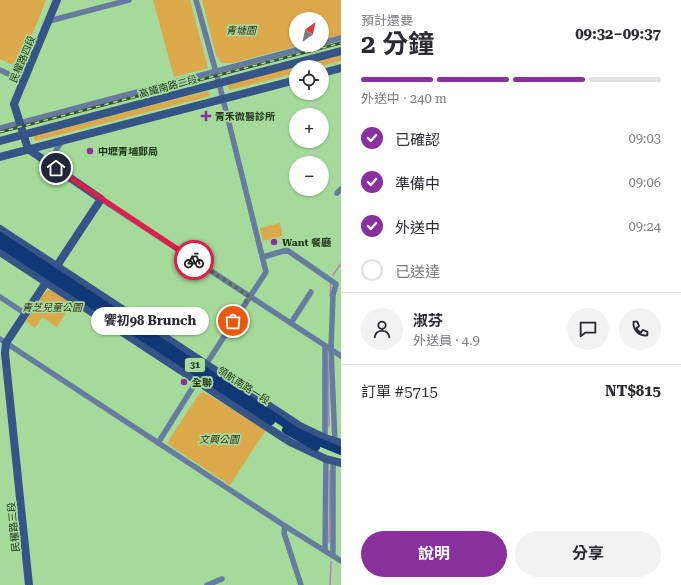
<!DOCTYPE html>
<html lang="zh-TW">
<head>
<meta charset="utf-8">
<style>
	:root { --surface:#fff; --page:#f2f2f3; --text:#2b2b33; --muted:#7c7c81; --line:#e1e1e2; --accent:#89309c }
	body { margin:0; font-family:"Roboto Serif","Noto Sans TC",serif; background:var(--page); color:var(--text); height:100vh; display:flex; flex-direction:column; font-size:15px; white-space:nowrap }
	* { box-sizing:border-box; margin:0 }
	p { font-size:13px; color:var(--muted) }
	.icon { flex:none; width:22px; height:22px; fill:none; stroke:currentColor; stroke-width:2; stroke-linecap:round; stroke-linejoin:round }
	.map { position:relative; flex:1; overflow:hidden }
	.panel { display:flex; flex-direction:column; background:var(--surface); width:340px }
	.panel>* { flex:none }
	.needle { width:26px; rotate:33deg }
	.buttons { position:absolute; left:289px; top:12px; display:grid; gap:8px }
	.buttons a { display:grid; place-items:center; width:40px; height:40px; border-radius:50%; background:var(--surface); box-shadow:0 1px 3px #0004; font-size:20px }
	.pin { position:absolute; display:grid; place-items:center; width:34px; height:34px; color:#fff; margin:-17px; border:2px solid #fff; border-radius:50%; box-shadow:0 1px 4px #0007 }
	.courier { position:absolute; display:grid; place-items:center; width:40px; height:40px; margin:-20px; border:3px solid #e11d48; border-radius:50%; background:#fff; color:#222; box-shadow:0 1px 5px #0007 }
	.bubble { position:absolute; height:28px; border-radius:14px; background:var(--surface); box-shadow:0 1px 3px #0004; font-size:13px; font-weight:700; line-height:28px; text-align:center }
	.headline em { font-style:normal; font-weight:700 }
	.headline div { display:flex; flex-direction:column-reverse }
	.headline { display:flex; align-items:center; justify-content:space-between; height:68px; padding:0 20px }
	h1 { font-size:26px; font-weight:700; line-height:30px }
	.bar { display:grid; grid-template-columns:repeat(4,1fr); gap:6px 4px; align-content:center; height:48px; padding:0 20px }
	.bar i { height:5px; border-radius:3px; background:var(--line) }
	.bar .active { background:var(--accent) }
	.bar p { grid-column:span 4 }
	.line { display:flex; align-items:center; gap:10px; padding:0 20px; border-top:1px solid var(--line) }
	.line div { flex:1 }
	.round { display:grid; place-items:center; flex:none; width:42px; height:42px; border-radius:21px; background:var(--page) }
	ol { padding:0 20px; list-style:none }
	li { display:flex; align-items:center; gap:12px; height:44px }
	li p { margin-inline-start:auto }
	li .icon { padding:4px; border-radius:50%; background:var(--accent); color:#fff; stroke-width:4 }
	li:last-child { color:var(--muted) }
	li i { width:22px; height:22px; border:2px solid var(--line); border-radius:50% }
	.primary-button { display:flex; gap:8px; margin-top:auto; padding:8px 20px }
	.primary-button a { flex:1; height:46px; border-radius:24px; background:var(--accent); color:#fff; font-size:16px; font-weight:700; line-height:46px; text-align:center }
	.primary-button a+a { background:var(--page); color:var(--text) }
	main { display:flex; flex:1; min-height:0 }
	.map>svg:first-child { display:block }
</style>
</head>
<body>
<main>
<div class="map">
<svg width="341" height="585" viewBox="0 0 341 585">
	<rect width="100%" height="100%" fill="#a5da9a"/>
	<g fill="#dba84a">
		<polygon points="0,0 46,0 19,68 0,59"/>
		<polygon points="153,0 190,0 208,68 174,77"/>
		<polygon points="202,0 341,0 341,35 322,40 322,19 296,19 296,45 301,45 232,63 222,63 216,55"/>
		<polygon points="341,55 341,61 318,67 296,67 296,73 229,90 227,84"/>
		<polygon points="208,91 210,96 35,141 33,136"/>
		<polygon points="280,223 283,236 263,241 260,228"/>
		<polygon points="48,290 50,290 72,303 57,327 42,317 35,328 26,321 44,294"/>
		<polygon points="204,392 266,430 230,485 171,446 168,443 169,440 199,394"/>
	</g>
	<g fill="none" stroke-linecap="round" stroke-linejoin="round">
		<g stroke="#bb78ca" stroke-width="1.5">
			<polyline points="333,275 341,264"/>
			<polyline points="330,296 331,283"/>
			<polyline points="328,361 329,426"/>
			<polyline points="329,543 330,471"/>
			<polyline points="330,585 331,562"/>
		</g>
		<g stroke="#657b9f" stroke-width="5.5">
			<polyline points="196,0 219,83 266,272 205,366"/>
			<polyline points="49,21 129,0"/>
			<polyline points="322,43 341,38"/>
			<polyline points="0,70 23,81"/>
			<polyline points="0,128 315,45"/>
			<path d="M 56,168 C 51,157 56,149 63,140"/>
			<polyline points="294,182 296,182"/>
			<polyline points="337,193 341,189"/>
			<polyline points="101,199 341,356"/>
			<polyline points="263,257 287,250 336,284 333,295 331,349 335,442"/>
			<polyline points="0,297 26,314"/>
			<polyline points="291,323 311,292"/>
			<polyline points="0,339 285,526 341,561"/>
			<polyline points="325,346 325,438"/>
			<polyline points="158,443 198,379"/>
			<polyline points="333,461 333,556"/>
			<polyline points="285,526 284,533 301,585"/>
			<polyline points="325,550 326,459"/>
			<polyline points="207,585 222,579"/>
		</g>
		<g stroke="#355488" stroke-width="8">
			<polyline points="322,73 341,68"/>
			<polyline points="0,141 341,51"/>
			<polyline points="0,157 296,80"/>
			<polyline points="0,229 300,426 325,438 341,443"/>
			<polyline points="0,252 290,442 326,459 341,463"/>
			<polyline points="29,585 5,353 6,343 101,199 28,149 14,104 57,0"/>
		</g>
		<g stroke="#113776" stroke-width="8">
			<polyline points="0,236 296,431 319,442 341,451"/>
			<polyline points="0,244 271,421"/>
			<polyline points="286,430 316,447"/>
		</g>
		<defs>
			<polyline id="rail" points="0,132 341,43"/>
		</defs>
		<use href="#rail" stroke="#375232" stroke-width="3"/>
		<use href="#rail" stroke="#a5da9a" stroke-width="1.5" stroke-dasharray="4.5" stroke-linecap="butt"/>
	</g>
	<g fill="none" stroke-linecap="round" stroke-linejoin="round">
		<polyline stroke="#4f6f48" stroke-width="4" stroke-dasharray="0 7.2" points="194,260 249,296 233,321"/>
		<polyline stroke="#e11d48" stroke-width="5" points="56,168 194,260"/>
	</g>
	<g fill="#89309c" stroke="#a5da9a" stroke-width="1.5">
		<path d="M204 110h4v4h4v4h-4v4h-4v-4h-4v-4h4z"/>
		<circle cx="90" cy="151" r="4"/>
		<circle cx="274" cy="242" r="4"/>
		<circle cx="184" cy="382" r="4"/>
	</g>
	<g text-anchor="middle" stroke-width="3.5" stroke-linejoin="round" paint-order="stroke">
		<rect fill="#a5da9a" stroke="#486642" stroke-width="1" x="185" y="358" width="20" height="14" rx="3"/>
		<g font-size="9" font-weight="bold" fill="#20351c">
			<text x="195" y="368">31</text>
		</g>
		<g font-size="10" font-style="italic" fill="#342a18" stroke="#a5da9a">
			<text x="241" y="34">青塘園</text>
			<text x="52" y="311">青芝兒童公園</text>
			<text x="219" y="443">文興公園</text>
		</g>
		<g font-size="10" fill="#20351c" stroke="#a5da9a">
			<text transform="translate(22 59) rotate(-67)" y="4">民權路四段</text>
			<text transform="translate(168 86) rotate(-15)" y="4">高鐵南路二段</text>
			<text transform="translate(244 385) rotate(33)" y="4">領航南路一段</text>
			<text transform="translate(13 527) rotate(-96)" y="4">民權路三段</text>
		</g>
		<g font-size="10" font-weight="bold" fill="#20351c" stroke="#a5da9a" text-anchor="start">
			<text x="215" y="120">青禾微醫診所</text>
			<text x="98" y="155">中壢青埔郵局</text>
			<text x="282" y="246">Want 餐廳</text>
			<text x="192" y="386">全聯</text>
		</g>
	</g>
</svg>
<div class="buttons">
<a><svg class="needle" viewBox="-14 -14 28 28"><path d="M0-13l5 13h-10z" fill="#e53935"/><path d="M0 13l5-13h-10z" fill="#7c7c81"/></svg></a>
<a><svg class="icon" aria-label="locate" viewBox="0 0 24 24"><circle cx="12" cy="12" r="6"/><path d="M12 2v4M12 18v4M2 12h4M18 12h4"/></svg></a>
<a>+</a>
<a>−</a>
</div>
<div class="pin" style="left:233px;top:321px;background:#ea580c"><svg class="icon" aria-label="bag" viewBox="0 0 24 24"><path d="M5 8h14l-1 12H6zM9 8a3 3 0 0 1 6 0"/></svg></div>
<div class="pin" style="left:56px;top:168px;background:#1f2937"><svg class="icon" aria-label="home" viewBox="0 0 24 24"><path d="M3 11l9-7 9 7M6 9v11h12V9"/></svg></div>
<div class="courier" style="left:194px;top:260px"><svg class="icon" aria-label="bike" viewBox="0 0 24 24"><circle cx="6" cy="16" r="4"/><circle cx="18" cy="16" r="4"/><path d="M6 16l4-8h5l3 8M10 8l3 8H6M13 5h3"/></svg></div>
<div class="bubble" style="left:91px;top:307px;width:118px">饗初98 Brunch</div>
</div>
<section class="panel">
<div class="headline"><div><h1>2 分鐘</h1><p>預計還要</p></div><em>09:32–09:37</em></div>
<div class="bar"><i class="active"></i><i class="active"></i><i class="active"></i><i></i><p>外送中 · 240 m</p></div>
<ol>
<li><svg class="icon" aria-label="check" viewBox="0 0 24 24"><path d="M5 12l5 5 9-10"/></svg>已確認<p>09:03</p></li>
<li><svg class="icon" aria-label="check" viewBox="0 0 24 24"><path d="M5 12l5 5 9-10"/></svg>準備中<p>09:06</p></li>
<li><svg class="icon" aria-label="check" viewBox="0 0 24 24"><path d="M5 12l5 5 9-10"/></svg>外送中<p>09:24</p></li>
<li><i></i>已送達</li>
</ol>
<div class="line" style="height:72px"><a class="round"><svg class="icon" aria-label="person" viewBox="0 0 24 24"><circle cx="12" cy="8" r="4"/><path d="M4 21q1-7 8-7t8 7"/></svg></a><div><b>淑芬</b><p>外送員 · 4.9</p></div><a class="round"><svg class="icon" aria-label="chat" viewBox="0 0 24 24"><path d="M4 5h16v11H9l-5 4z"/></svg></a><a class="round"><svg class="icon" aria-label="phone" viewBox="0 0 24 24"><path d="M5 4h4l2 5-3 2q2 4 5 5l2-3 5 2v4C11 20 4 13 5 4z"/></svg></a></div>
<div class="line" style="height:52px"><div>訂單 #5715</div><b>NT$815</b></div>
<div class="primary-button"><a>說明</a><a>分享</a></div>
</section>
</main>
</body>
</html>
